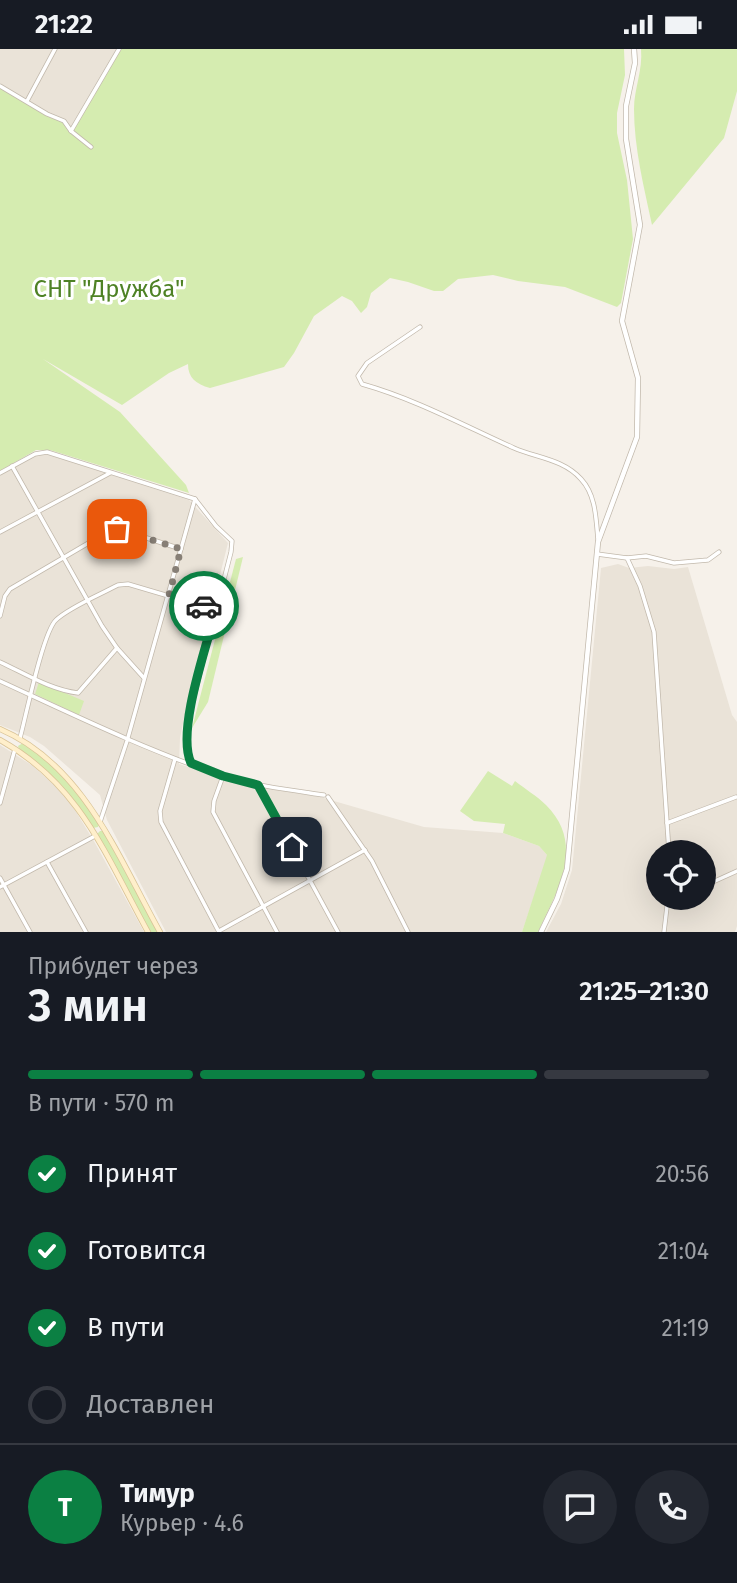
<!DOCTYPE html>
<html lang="ru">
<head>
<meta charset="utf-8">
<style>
	:root { --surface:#171b24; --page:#242831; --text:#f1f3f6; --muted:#9ea1a6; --line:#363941; --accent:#0b8043 }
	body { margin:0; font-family:"Fira Sans",sans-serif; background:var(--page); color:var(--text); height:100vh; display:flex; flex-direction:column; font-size:26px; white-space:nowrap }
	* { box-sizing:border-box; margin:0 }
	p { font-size:23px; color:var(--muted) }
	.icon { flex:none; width:38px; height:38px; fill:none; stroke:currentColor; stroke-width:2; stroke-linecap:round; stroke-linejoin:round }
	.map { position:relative; height:883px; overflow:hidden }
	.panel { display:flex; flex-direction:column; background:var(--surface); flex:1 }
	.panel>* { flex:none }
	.controls { position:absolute; left:646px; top:791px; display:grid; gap:14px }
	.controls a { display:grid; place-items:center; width:70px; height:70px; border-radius:50%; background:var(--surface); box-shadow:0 7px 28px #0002; font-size:35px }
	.pin { position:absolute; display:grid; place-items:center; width:60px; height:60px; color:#fff; margin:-30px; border-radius:14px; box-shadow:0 4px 10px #0006 }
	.courier { position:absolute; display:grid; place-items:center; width:70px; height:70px; margin:-35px; border:5px solid #0b8043; border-radius:50%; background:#fff; color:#222; box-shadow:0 2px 9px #0007 }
	.summary em { font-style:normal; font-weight:600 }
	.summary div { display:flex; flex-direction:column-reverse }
	.summary { display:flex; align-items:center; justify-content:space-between; height:119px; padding:0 28px }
	h1 { font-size:46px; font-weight:600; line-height:52px }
	.bar { display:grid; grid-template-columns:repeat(4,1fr); gap:10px 7px; align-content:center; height:84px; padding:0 28px }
	.bar i { height:9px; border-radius:5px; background:var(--line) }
	.bar .on { background:var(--accent) }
	.bar p { grid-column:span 4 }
	.line { display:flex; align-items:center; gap:18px; padding:0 28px; border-top:2px solid var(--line) }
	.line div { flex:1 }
	.round { display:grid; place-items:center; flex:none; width:74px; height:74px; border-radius:37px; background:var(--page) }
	ol { padding:0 28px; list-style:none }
	li { display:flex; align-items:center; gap:21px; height:77px }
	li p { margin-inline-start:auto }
	li .icon { padding:7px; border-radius:50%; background:var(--accent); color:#fff; stroke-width:4 }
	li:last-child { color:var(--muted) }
	li i { width:38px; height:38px; border:4px solid var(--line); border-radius:50% }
	.status { display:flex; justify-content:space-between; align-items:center; height:49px; padding:0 35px; background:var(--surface); direction:ltr }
	.status svg { height:19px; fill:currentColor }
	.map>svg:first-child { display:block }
</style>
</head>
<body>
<div class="status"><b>21:22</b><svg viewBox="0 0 49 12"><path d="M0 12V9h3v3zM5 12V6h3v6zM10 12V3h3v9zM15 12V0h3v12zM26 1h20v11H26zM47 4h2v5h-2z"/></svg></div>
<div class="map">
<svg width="737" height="883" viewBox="0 0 737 883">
	<rect width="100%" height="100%" fill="#f6f1ea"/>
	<g fill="#eae3d8" fill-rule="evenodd">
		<polygon points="0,0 122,0 72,86 0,42"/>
		<polygon points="39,405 50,406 189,451 228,494 184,669 180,689 179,715 238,734 320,748 424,778 503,784 539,797 548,807 522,883 166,883 107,771 100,746 44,697 30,688 0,676 0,426"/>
		<path d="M 618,515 L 629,519 L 648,517 L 674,520 L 688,518 L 732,666 L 737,673 L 737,877 L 735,883 L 546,883 L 561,855 L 572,821 L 601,519 ZM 658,803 L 704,803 L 704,849 L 658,849 Z"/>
		<polygon points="0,696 33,717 67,748 95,794 144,883 0,883"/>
	</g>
	<g fill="#d5ecb0">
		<path d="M 119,0 L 624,0 L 625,26 L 617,64 L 617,84 L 627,131 L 633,190 L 621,254 L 617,258 L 565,238 L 518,232 L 493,226 L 458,230 L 443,242 L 434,242 L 408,233 L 390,229 L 371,244 L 367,258 L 361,264 L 352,252 L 342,247 L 314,267 L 294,304 L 284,318 L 210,339 C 196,335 188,329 188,315 L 169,324 L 122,356 L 43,310 L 120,363 L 186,436 L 189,444 L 50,401 L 36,401 L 0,422 L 0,37 L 64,72 L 71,82 Z"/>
		<path d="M 641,0 L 737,0 L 737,42 L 724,89 L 652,176 C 644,138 634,99 634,60 C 634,40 643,21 641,0 Z"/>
		<polygon points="243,508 208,653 192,679 236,510"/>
		<polygon points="39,633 84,652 79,666 35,645"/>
		<path d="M 23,694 C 56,715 77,743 99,775 L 98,778 L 93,779 C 73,747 50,722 19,700 L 18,697 Z"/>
		<path d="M 488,722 L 512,737 L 515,732 C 525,740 537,747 546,756 C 586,796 557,842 538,883 L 522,883 L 547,806 L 539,797 L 503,784 L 505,775 L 474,772 L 460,762 Z"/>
		<polygon points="100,782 103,782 158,883 150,883 97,785"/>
	</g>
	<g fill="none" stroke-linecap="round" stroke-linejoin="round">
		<defs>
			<g id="minor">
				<polyline points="0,37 47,65 64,72 71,82 91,98"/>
				<polyline points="27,52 55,0"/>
				<polyline points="71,82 119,0"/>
				<path d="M 420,278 L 367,314 L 358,327 L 362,335 C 415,350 463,376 514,399 C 537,409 563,410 581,430 C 596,446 596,470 598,491"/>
				<polyline points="12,417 102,577 117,599 144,629"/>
				<polyline points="0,424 35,405 47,403 195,450 216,477 232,492 231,503 186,679 188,708 191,714"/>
				<polyline points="0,483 110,424"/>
				<polyline points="597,505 627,509 640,537 654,583 669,803"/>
				<polyline points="627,509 646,507 674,514 708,511 719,503"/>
				<polyline points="0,567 5,547 10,540 109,482 117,480 125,482 181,500"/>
				<path d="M 0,613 C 24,624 51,641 78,644 L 117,599"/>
				<path d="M 0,632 C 74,666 146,701 223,727 C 256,737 290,741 324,746"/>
				<path d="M 20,689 C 26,667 43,583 56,571 C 68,559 101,545 118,536 L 128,535 L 216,561"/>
				<polyline points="175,710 160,762 161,773 219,883"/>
				<polyline points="223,727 214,752 213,763 277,883"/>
				<polyline points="258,736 338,883"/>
				<polyline points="328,748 372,812 408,883"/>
				<polyline points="0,754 15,700"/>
				<polyline points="100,773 127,692 195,450"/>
				<polyline points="667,774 736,748"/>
				<polyline points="47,813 86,883"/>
				<polyline points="0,829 30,883"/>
				<polyline points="704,837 737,822"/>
				<polyline points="0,838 95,787"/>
				<polyline points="219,882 365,801"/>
				<polyline points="664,883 668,849"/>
			</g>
			<polyline id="tertiary" points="541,883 557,850 567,820 598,493 637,388 638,329 622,272 640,176 626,90 626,57 635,14 634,0"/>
			<g id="secondary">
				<path d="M 0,680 C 84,716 118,808 160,883"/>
				<path d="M 0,691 C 80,735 106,807 148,883"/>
			</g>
		</defs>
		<use href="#minor" stroke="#c2b9ac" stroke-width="5"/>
		<use href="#tertiary" stroke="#c2b9ac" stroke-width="6"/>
		<use href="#secondary" stroke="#d9c397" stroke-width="6"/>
		<use href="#minor" stroke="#fff" stroke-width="3.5"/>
		<use href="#tertiary" stroke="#fff" stroke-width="4.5"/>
		<use href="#secondary" stroke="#ffefcb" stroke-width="4.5"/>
	</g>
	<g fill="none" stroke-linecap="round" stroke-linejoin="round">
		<polyline stroke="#877f76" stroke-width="7" stroke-dasharray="0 12.6" points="117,480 181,500 169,546 204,557"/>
		<path stroke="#0b8043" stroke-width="9" d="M 204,557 L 216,561 C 207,596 176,682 191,714 L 223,727 L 258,736 L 292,798"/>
	</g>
	<g text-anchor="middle" stroke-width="6" stroke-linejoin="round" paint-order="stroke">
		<g font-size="24" fill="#4e8225" stroke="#fff">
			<text x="109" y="248">СНТ "Дружба"</text>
		</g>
	</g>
</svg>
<div class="controls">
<a><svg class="icon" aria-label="locate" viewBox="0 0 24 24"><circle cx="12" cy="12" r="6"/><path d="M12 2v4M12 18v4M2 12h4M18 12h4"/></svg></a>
</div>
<div class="pin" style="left:117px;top:480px;background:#ea580c"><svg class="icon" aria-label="bag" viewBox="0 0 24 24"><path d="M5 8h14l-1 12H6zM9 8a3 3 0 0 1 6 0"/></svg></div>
<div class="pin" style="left:292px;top:798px;background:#1f2937"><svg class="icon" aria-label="home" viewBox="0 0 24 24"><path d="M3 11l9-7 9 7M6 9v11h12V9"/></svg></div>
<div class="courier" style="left:204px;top:557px"><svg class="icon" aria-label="car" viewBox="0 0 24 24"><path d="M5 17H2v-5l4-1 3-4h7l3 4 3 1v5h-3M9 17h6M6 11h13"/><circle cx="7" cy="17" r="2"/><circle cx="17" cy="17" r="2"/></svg></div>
</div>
<section class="panel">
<div class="summary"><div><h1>3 мин</h1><p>Прибудет через</p></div><em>21:25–21:30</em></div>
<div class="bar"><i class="on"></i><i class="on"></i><i class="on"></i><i></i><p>В пути · 570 m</p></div>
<ol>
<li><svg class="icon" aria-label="check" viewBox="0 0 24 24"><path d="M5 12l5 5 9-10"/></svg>Принят<p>20:56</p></li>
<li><svg class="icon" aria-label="check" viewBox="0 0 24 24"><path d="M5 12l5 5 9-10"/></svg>Готовится<p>21:04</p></li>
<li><svg class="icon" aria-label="check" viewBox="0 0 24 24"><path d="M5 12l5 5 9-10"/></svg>В пути<p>21:19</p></li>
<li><i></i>Доставлен</li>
</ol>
<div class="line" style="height:126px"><b class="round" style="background:var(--accent);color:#fff">Т</b><div><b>Тимур</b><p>Курьер · 4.6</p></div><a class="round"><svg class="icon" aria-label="chat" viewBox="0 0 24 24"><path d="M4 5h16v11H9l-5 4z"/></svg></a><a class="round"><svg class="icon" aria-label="phone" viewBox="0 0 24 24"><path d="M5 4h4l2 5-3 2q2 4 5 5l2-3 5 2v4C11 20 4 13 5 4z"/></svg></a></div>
</section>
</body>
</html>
